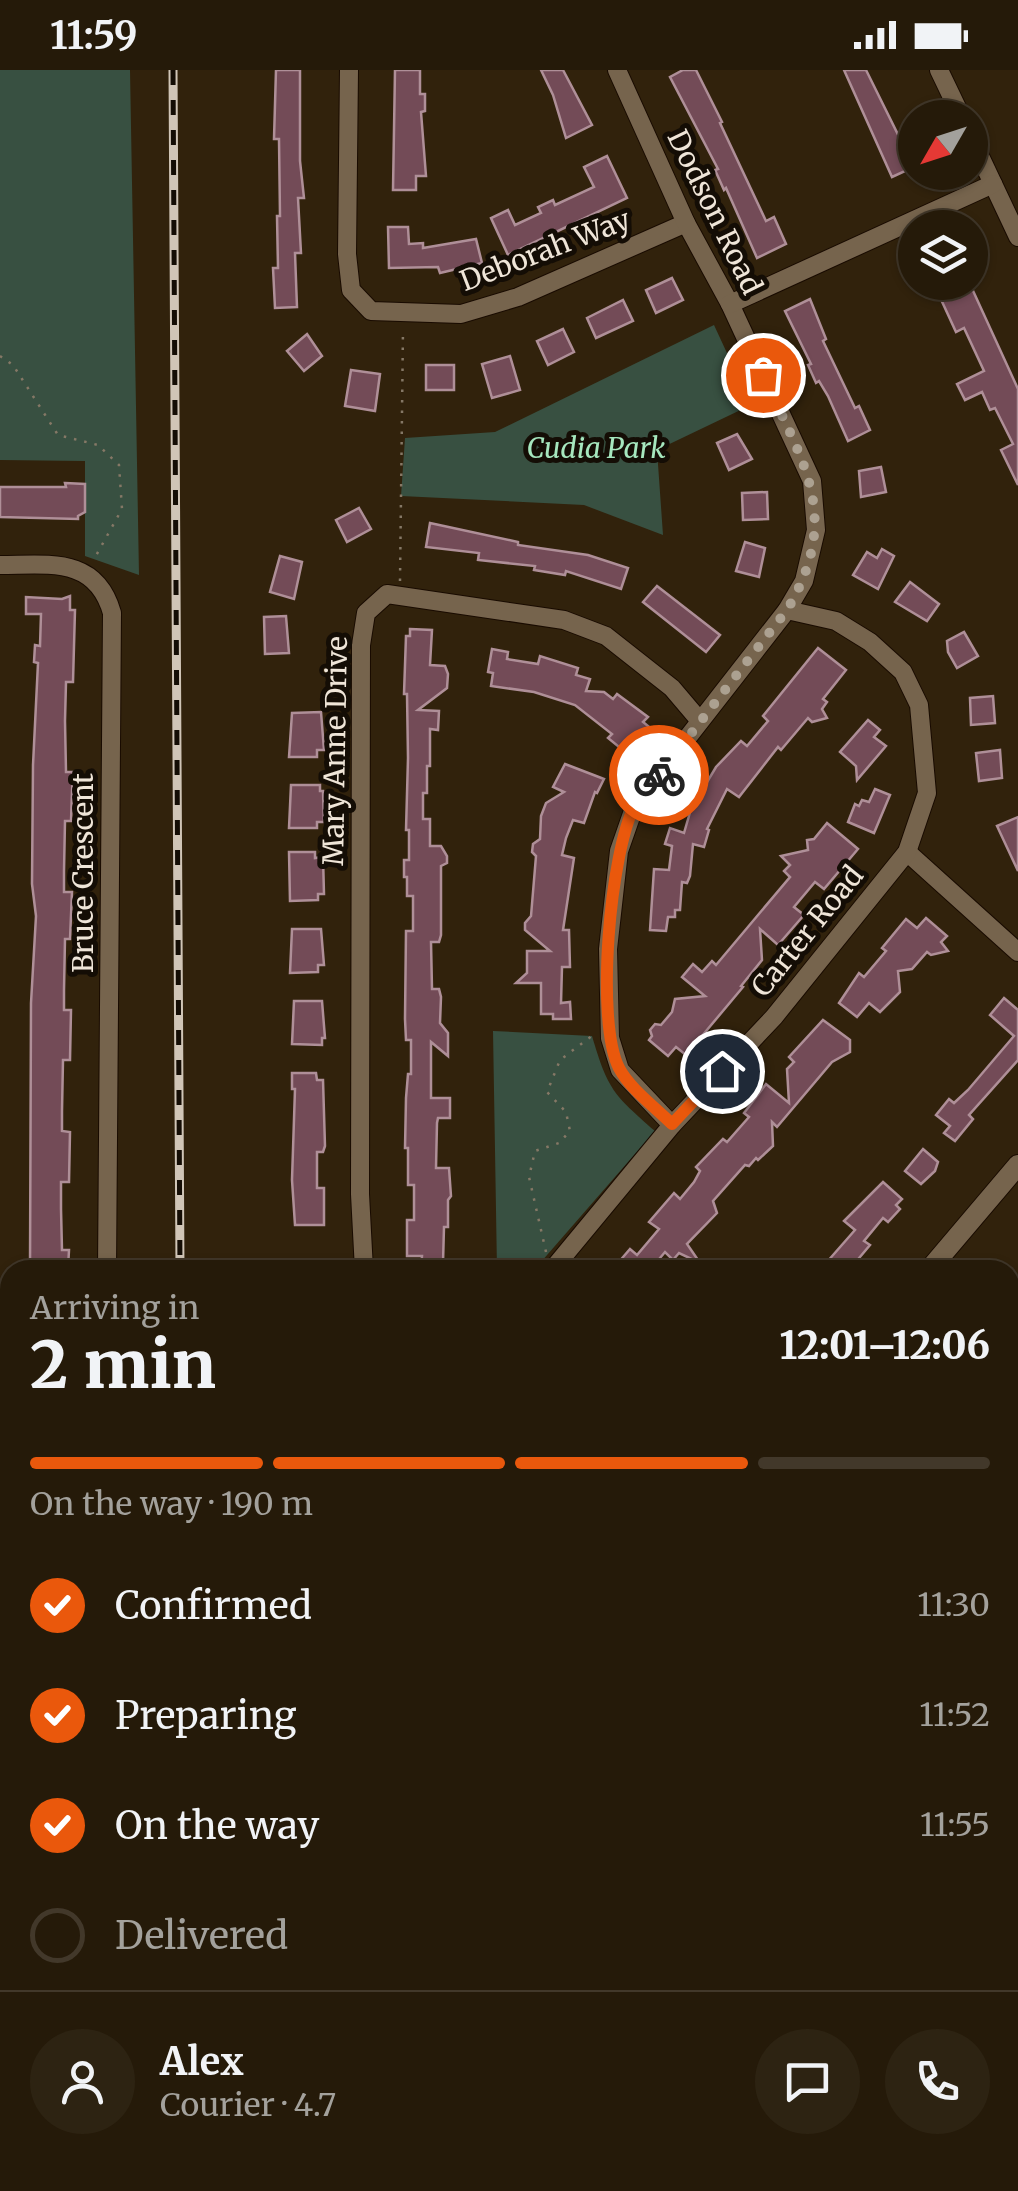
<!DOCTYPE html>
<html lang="en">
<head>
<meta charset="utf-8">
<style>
	:root { --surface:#251a09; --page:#2d2312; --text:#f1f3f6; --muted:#a3a19c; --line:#42382a; --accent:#ea580c }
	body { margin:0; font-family:Merriweather,serif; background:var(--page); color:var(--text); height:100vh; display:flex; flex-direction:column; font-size:38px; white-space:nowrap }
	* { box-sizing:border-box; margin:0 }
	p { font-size:32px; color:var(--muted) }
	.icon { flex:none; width:55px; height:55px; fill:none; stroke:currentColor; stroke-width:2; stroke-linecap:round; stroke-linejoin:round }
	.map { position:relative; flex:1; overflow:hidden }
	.drawer { position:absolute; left:0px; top:1190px; width:1020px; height:932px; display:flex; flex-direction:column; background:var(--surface); border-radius:30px 30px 0 0; box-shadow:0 2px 8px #0004,0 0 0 2px var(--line) }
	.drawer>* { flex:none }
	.needle { width:65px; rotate:231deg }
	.controls { position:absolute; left:898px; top:30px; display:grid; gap:20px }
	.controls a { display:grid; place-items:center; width:90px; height:90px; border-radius:50%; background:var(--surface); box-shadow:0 2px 8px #0004,0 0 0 2px var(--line); font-size:50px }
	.pin { position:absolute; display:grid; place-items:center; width:85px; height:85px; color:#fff; margin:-42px; border:5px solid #fff; border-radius:50%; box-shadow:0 2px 10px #0007 }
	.courier { position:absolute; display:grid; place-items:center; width:100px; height:100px; margin:-50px; border:8px solid #ea580c; border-radius:50%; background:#fff; color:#222; box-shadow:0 2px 12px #0007 }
	.headline em { font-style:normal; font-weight:800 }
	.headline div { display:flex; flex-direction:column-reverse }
	.headline { display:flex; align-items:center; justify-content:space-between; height:170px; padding:0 30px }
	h1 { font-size:65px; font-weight:800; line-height:75px }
	.bar { display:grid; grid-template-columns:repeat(4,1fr); gap:15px 10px; align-content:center; height:120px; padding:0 30px }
	.bar i { height:12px; border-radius:8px; background:var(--line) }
	.bar .selected { background:var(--accent) }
	.bar p { grid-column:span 4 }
	.line { display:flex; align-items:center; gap:25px; padding:0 30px; border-top:2px solid var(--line) }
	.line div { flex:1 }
	.round { display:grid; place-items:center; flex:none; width:105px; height:105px; border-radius:52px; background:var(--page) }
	ol { padding:0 30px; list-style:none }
	li { display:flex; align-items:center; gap:30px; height:110px }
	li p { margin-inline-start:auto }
	li .icon { padding:10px; border-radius:50%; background:var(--accent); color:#fff; stroke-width:4 }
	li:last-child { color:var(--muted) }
	li i { width:55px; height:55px; border:5px solid var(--line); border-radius:50% }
	.status { display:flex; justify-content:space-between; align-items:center; height:70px; padding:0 50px; background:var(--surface); direction:ltr }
	.status svg { height:28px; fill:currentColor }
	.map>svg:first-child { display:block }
</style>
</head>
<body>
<div class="status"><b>11:59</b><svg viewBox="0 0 49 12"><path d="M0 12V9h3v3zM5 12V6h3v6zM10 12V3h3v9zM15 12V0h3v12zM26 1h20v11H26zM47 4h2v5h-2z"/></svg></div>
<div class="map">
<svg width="1018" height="2121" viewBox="0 0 1018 2121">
	<rect width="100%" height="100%" fill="#31220c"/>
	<g fill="#385041">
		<polygon points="0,0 130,0 139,505 85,486 85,391 0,390"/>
		<polygon points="714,255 751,335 657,380 663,465 584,435 401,426 405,368 495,362"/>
		<path d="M 493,961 L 592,966 C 608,1020 613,1024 655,1061 L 534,1200 L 497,1200 Z"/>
	</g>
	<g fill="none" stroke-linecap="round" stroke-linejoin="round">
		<g stroke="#485552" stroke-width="5">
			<polyline points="1010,1774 1018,1765"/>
			<polyline points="621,2112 641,2121"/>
			<polyline points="307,2121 355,2112"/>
			<polyline points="721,2121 724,2112"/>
		</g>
	</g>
	<g fill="#734b57" stroke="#af8f98" stroke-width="2.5">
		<polygon points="276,0 300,0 300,91 304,128 298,128 301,183 295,183 297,237 275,238 273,198 278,198 277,146 280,146 279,69 274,69"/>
		<polygon points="395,0 420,0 420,24 425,24 425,41 421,42 426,106 416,106 416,120 393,120"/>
		<polygon points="541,0 563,0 592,55 566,68 553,25"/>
		<polygon points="683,0 696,0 722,52 720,53 766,151 774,147 786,174 757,188 726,118 724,120 715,100 718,99 670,7"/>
		<polygon points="844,0 866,0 914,97 892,107"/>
		<polygon points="607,86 627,128 508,185 491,148 508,140 515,155 541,143 538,137 553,130 555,135 594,117 584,97"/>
		<polygon points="388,157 408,157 409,174 423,173 423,178 476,169 482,193 440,203 438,197 389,198"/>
		<polygon points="672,208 683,230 656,243 646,220"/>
		<polygon points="933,212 969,212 1018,319 1018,415 1001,380 1013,374 995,338 990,340 982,322 965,330 957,314 984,301 964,258 956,262"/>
		<polygon points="810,229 826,269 823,271 855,338 859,336 870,360 848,371 828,326 819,311 816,313 808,295 811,294 785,241"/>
		<polygon points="623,230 633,251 596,268 587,248"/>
		<polygon points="563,259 574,282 548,295 537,271"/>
		<polygon points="307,264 322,286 304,301 287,281"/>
		<polygon points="510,286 520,320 492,328 482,294"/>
		<rect x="426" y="295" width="28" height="25"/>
		<polygon points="351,300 380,304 375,341 345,336"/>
		<polygon points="737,364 752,389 729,400 717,373"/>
		<polygon points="881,397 886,422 861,427 859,401"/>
		<polygon points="65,413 85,414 85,442 78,446 78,449 0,447 0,417 66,417"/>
		<polygon points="767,422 768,449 743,450 742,423"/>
		<polygon points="359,438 371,459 347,472 336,450"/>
		<polygon points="430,453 518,472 518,475 588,485 628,498 621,519 566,501 565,505 534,500 535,496 478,490 479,483 426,477"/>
		<polygon points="745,472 765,478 759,507 736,501"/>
		<polygon points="882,479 894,486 878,519 853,505 867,482 877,488"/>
		<polygon points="280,486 302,492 294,529 270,522"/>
		<polygon points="910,512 939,534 927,551 895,532"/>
		<polygon points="657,516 720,565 706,582 643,532"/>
		<polygon points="70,526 70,540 75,540 73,612 66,612 65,651 66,702 73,702 72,722 71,751 65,751 64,801 64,822 72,822 70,869 65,869 64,920 64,940 71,940 70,990 63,990 62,1041 62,1061 70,1062 69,1112 61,1112 61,1139 62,1180 69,1180 68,1199 30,1200 31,933 36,846 32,814 33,695 38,593 34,592 35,575 40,576 41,544 26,544 26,527 62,529"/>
		<polygon points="286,546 289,583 265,584 264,547"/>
		<polygon points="410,559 432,560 430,595 445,596 448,604 447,618 418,640 439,641 438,660 430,659 430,696 427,696 427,723 423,723 423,749 430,749 430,776 441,776 447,786 447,793 441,796 441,865 439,872 431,872 432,919 439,919 441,927 440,953 448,963 448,986 431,972 431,1028 450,1028 450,1048 438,1048 437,1053 436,1098 449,1098 451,1126 448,1130 448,1157 444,1157 443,1193 440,1193 440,1200 421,1200 422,1186 407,1186 407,1150 414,1150 414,1115 408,1115 408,1078 405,1078 406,1028 408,1004 411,1004 411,970 406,970 405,949 406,861 413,861 413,826 407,826 407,807 404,807 404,790 409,790 409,760 406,760 408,688 407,624 404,624 406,566 410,566"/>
		<polygon points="964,562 978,586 957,598 948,582 947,571"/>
		<polygon points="818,578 846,600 823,629 827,632 822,639 827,648 812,652 808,648 781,680 778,677 739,727 727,719 707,759 709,760 704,777 693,774 690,806 687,813 682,812 680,840 675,840 675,847 668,847 666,861 650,860 654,799 669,800 672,776 665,774 670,758 684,763 691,739 716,697 741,671 747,676 768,651 763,646"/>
		<polygon points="492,579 508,582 507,589 538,594 540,586 578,598 576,605 590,609 586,621 604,622 613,629 617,624 648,647 643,652 654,661 628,693 624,681 608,668 612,664 575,635 534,622 491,616 493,603 488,602"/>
		<polygon points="993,626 995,653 971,655 970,628"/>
		<polygon points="321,642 324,680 317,680 317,687 289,687 292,643"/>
		<polygon points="868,650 880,660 874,667 886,676 857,710 856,696 840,682"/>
		<polygon points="1000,680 1002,708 979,711 976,683"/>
		<polygon points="565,694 604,709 597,723 595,722 584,753 573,750 566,768 562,785 574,788 563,860 569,860 570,897 562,897 561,933 570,932 571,949 553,949 553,944 541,944 541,913 516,913 527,903 527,881 550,881 525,860 525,853 531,846 536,786 532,782 533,774 540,769 541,746 546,733 564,722 553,717"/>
		<polygon points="291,715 320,715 320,721 323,721 324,752 317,752 317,758 289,758"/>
		<polygon points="875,719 890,725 874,763 848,752 855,734 859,736 862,730 869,732"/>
		<polygon points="1018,747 1018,801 997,756"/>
		<polygon points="827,753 858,779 824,819 815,812 794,837 804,845 778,875 760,859 762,890 741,916 743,917 686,985 676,977 668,986 649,970 652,966 650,960 655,954 661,955 672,942 675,929 705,926 682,907 693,894 702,902 712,891 716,895 790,807 784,801 790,795 781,786 808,780 807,770 814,769"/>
		<polygon points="289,782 315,782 315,788 323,787 324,824 318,824 318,830 290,831"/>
		<polygon points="926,848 947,866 941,872 948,881 931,885 927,882 912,899 898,901 900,922 880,942 869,933 857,947 839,933 859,903 864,907 886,881 882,878 906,849 917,858"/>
		<polygon points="292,859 321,859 324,895 318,895 318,902 290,903"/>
		<polygon points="1004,928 1018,940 1018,990 969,1045 973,1049 955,1071 944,1063 950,1056 936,1045 949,1029 954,1033 968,1020 1014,966 990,945"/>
		<polygon points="294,931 322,931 325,968 322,968 322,975 292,974"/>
		<polygon points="823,950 850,970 850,982 832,992 777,1057 772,1052 773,1076 758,1090 756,1088 749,1096 745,1095 713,1131 717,1143 687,1174 700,1193 679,1183 673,1190 665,1182 650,1200 612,1200 630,1179 637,1185 659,1159 649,1152 674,1123 680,1129 694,1112 700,1101 696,1097 723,1069 727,1072 749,1047 744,1043 766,1014 789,1033 787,999 794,992 789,987"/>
		<polygon points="292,1003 316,1003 317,1010 323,1010 325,1076 323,1082 317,1082 317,1118 324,1118 324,1155 295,1155 292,1110 295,1019 292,1019"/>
		<polygon points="923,1079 938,1092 935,1101 921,1114 905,1101"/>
		<polygon points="883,1112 902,1129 896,1135 900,1139 888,1152 883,1148 864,1171 870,1175 849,1200 820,1200 855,1160 844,1151"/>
	</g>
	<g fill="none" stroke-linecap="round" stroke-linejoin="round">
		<defs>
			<g id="service">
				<polyline points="0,1446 10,1447"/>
				<polyline points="0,1527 7,1527 5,1598 0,1597"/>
				<polyline points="1010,1590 1018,1581"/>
			</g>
			<g id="minor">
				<polyline points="349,0 347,184 351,220 371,241 461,244 518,227 686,153"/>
				<polyline points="617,0 686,153 730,234 812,411 816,460 804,511 787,540 635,735 619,781 608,879 610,968 620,1000 672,1055"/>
				<polyline points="939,0 962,48"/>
				<polyline points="970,65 1018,167"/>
				<polyline points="730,234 993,114"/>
				<path d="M 0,495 C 49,495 96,486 112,543 L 107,1200"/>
				<polyline points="907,782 1018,882"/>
				<polyline points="364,1200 360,1124 361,575 366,543 387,524 564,550 606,566 672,618 700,651"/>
				<polyline points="552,1200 672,1055 774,947 907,782 927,723 919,635 903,602 870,572 836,551 787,540"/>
				<polyline points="0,1323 10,1323"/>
			</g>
			<g id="tertiary">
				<polyline points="929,1200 1018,1095"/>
				<polyline points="0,2066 10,2067"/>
			</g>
		</defs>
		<use href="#service" stroke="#190b00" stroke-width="11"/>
		<use href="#minor" stroke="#190b00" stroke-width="20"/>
		<use href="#tertiary" stroke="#190b00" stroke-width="22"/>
		<g stroke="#857866" stroke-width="2.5" stroke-dasharray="2.5 8" stroke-linecap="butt">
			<polyline points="0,286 13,295 58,365 98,375 119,395 122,439 93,491"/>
			<polyline points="400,511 403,259"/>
			<polyline points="546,1182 529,1107 535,1081 559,1073 570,1061 566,1042 547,1022 560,990 593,965"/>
		</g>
		<use href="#service" stroke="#76644d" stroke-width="9"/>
		<use href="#minor" stroke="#76644d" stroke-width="18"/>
		<use href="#tertiary" stroke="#76644d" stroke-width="20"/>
		<defs>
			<g id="rail">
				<polyline points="173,0 180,1200"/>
				<polyline points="186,2121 186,2112"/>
			</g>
		</defs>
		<use href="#rail" stroke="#d0c5b7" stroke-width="9"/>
		<use href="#rail" stroke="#140d05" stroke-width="5" stroke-dasharray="15" stroke-linecap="butt"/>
	</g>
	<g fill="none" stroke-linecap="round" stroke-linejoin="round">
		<path stroke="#aca191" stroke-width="10" stroke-dasharray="0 18" d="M 659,705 L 787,540 C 843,446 803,393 763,305"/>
		<path stroke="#ea580c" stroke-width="12" d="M 659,705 C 651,714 641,724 635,735 C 610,782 595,951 619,998 C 630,1019 656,1038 672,1054 L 722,1001"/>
	</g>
	<g text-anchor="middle" stroke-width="10" stroke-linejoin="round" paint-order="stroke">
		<g font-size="28" fill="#efe5d8" stroke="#140d05">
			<text transform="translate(715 142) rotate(64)" y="10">Dodson Road</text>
			<text transform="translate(545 180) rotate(-21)" y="10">Deborah Way</text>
			<text transform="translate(335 681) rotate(-89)" y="10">Mary Anne Drive</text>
			<text transform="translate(83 803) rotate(-90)" y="10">Bruce Crescent</text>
			<text transform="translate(807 861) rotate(-51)" y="10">Carter Road</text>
		</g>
		<g font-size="28" font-style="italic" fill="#a6e7be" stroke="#140d05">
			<text x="596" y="388">Cudia Park</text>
		</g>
	</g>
</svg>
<div class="controls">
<a><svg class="needle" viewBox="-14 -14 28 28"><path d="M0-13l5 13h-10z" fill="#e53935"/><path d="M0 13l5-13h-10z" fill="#a3a19c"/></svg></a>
<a><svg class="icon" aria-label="layers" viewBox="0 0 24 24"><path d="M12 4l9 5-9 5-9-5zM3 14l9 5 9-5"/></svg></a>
</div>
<div class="pin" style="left:763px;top:305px;background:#ea580c"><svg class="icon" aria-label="bag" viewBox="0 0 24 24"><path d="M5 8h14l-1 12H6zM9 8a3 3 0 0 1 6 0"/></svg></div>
<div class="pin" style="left:722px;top:1001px;background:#1f2937"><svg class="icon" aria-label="home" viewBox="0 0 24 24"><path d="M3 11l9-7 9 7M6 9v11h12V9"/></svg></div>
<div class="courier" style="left:659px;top:705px"><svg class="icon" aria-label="bike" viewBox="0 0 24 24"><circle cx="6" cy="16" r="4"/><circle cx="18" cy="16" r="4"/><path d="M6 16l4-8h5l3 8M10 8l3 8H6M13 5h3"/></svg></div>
<section class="drawer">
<div class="headline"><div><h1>2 min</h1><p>Arriving in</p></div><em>12:01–12:06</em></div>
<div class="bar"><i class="selected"></i><i class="selected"></i><i class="selected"></i><i></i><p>On the way · 190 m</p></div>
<ol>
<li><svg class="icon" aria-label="check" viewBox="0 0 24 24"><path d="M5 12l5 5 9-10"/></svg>Confirmed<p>11:30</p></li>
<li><svg class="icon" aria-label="check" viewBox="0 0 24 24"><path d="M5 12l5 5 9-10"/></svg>Preparing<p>11:52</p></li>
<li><svg class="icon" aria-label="check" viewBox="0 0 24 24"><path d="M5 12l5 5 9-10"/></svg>On the way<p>11:55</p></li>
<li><i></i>Delivered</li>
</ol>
<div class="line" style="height:180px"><a class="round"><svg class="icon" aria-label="person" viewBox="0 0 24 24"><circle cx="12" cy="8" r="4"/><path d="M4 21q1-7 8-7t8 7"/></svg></a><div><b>Alex</b><p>Courier · 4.7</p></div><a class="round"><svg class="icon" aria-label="chat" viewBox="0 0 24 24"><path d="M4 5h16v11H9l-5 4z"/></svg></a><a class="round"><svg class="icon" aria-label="phone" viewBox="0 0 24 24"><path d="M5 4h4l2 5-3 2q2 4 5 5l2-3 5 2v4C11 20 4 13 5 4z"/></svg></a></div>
</section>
</div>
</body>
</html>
